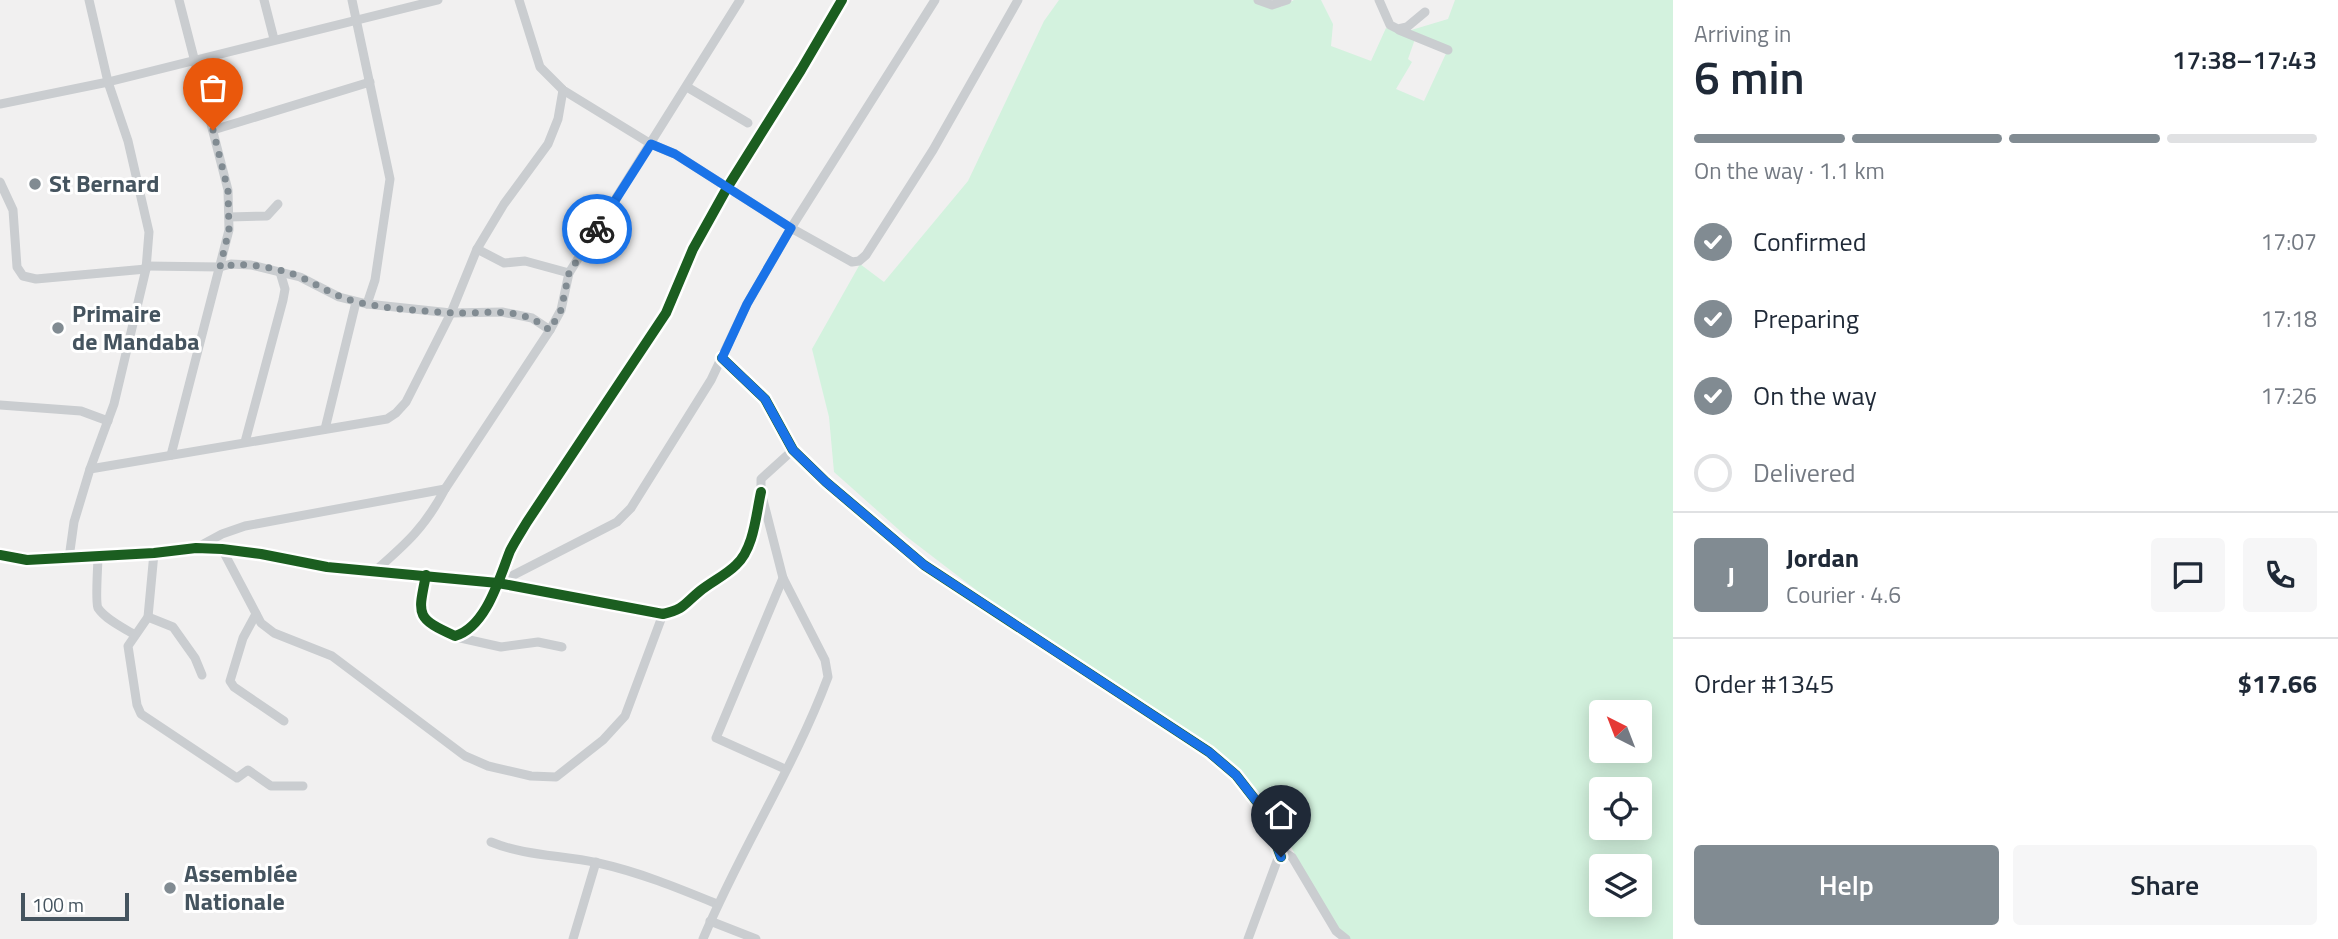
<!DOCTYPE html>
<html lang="en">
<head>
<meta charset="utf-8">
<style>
	:root { --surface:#fff; --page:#f6f6f7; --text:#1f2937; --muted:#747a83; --line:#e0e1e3; --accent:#818b92 }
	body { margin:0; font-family:"Titillium Web",sans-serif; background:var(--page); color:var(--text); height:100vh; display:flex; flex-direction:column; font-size:26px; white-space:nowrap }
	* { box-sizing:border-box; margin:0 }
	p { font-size:23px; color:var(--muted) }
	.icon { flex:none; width:38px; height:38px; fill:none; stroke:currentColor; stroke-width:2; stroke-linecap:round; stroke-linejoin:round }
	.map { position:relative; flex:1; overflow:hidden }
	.sheet { display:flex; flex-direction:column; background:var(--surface); width:665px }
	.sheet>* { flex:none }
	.needle { width:46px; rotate:318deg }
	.buttons { position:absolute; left:1589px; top:700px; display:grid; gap:14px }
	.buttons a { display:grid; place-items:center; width:63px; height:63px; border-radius:7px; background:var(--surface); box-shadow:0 4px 18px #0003; font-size:35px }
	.scale { position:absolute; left:21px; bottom:18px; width:108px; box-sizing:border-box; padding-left:7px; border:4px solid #45545f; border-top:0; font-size:19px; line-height:24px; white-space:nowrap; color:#45545f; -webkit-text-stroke:5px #fff; paint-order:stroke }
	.pin { position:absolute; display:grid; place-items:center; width:60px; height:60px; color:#fff; margin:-72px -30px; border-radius:50% 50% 50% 0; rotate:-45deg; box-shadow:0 0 7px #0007 }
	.pin .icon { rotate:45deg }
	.courier { position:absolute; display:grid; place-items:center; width:70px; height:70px; margin:-35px; border:5px solid #1a73e8; border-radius:50%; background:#fff; color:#222; box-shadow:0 2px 9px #0007 }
	.summary em { font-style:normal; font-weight:600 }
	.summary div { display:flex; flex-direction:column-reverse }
	.summary { display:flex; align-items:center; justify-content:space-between; height:119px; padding:0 21px }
	h1 { font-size:46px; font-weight:600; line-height:52px }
	.bar { display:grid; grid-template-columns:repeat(4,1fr); gap:10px 7px; align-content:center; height:84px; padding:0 21px }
	.bar i { height:9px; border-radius:5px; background:var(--line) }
	.bar .on { background:var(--accent) }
	.bar p { grid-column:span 4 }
	.line { display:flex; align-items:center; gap:18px; padding:0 21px; border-top:2px solid var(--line) }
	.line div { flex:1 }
	.round { display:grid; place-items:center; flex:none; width:74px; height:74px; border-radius:7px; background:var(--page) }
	ol { padding:0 21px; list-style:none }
	li { display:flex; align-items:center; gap:21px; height:77px }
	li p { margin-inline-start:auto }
	li .icon { padding:7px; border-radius:50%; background:var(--accent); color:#fff; stroke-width:4 }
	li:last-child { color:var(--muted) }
	li i { width:38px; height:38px; border:4px solid var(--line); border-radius:50% }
	.button { display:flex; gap:14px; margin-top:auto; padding:14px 21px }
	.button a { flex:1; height:80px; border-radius:7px; background:var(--accent); color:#fff; font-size:28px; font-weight:600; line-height:80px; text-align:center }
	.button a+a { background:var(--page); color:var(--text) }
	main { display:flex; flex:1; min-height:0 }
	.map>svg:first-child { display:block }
</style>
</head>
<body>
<main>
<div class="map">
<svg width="1673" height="939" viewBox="0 0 1673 939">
	<rect width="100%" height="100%" fill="#f1f0f0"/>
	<path fill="#d3f2de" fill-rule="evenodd" d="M 1059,0 L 1264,0 L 1281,7 L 1294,0 L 1321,0 L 1333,24 L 1331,46 L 1371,61 L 1386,28 L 1415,39 L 1408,59 L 1412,62 L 1396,89 L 1424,101 L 1449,47 L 1408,31 L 1448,19 L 1455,0 L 1673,0 L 1673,939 L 1347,939 L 1336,930 L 1271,810 L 1241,775 L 1200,742 L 988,599 L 907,537 L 834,472 L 829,417 L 812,349 L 860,264 L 884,282 L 968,181 L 1044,21 ZM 1601,712 L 1640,712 L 1640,751 L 1601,751 ZM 1601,789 L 1640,789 L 1640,828 L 1601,828 ZM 1601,866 L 1640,866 L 1640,905 L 1601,905 Z"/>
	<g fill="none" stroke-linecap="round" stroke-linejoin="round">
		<g stroke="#cacdd0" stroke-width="9">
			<polyline points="264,0 274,39"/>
			<polyline points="352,0 390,179 375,280 367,304"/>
			<polyline points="519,0 540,67 563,90 651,144 675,154 791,228 852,262 859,261 866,255 933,150 1018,0"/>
			<polyline points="1258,0 1272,5 1287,0"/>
			<polyline points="1379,0 1390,25 1398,29 1407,27 1425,12"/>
			<polyline points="1399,30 1448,50"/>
			<polyline points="687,87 748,123"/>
			<polyline points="0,104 108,82 438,0"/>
			<polyline points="213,130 370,82"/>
			<polyline points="0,182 13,210 17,267 23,276 36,279 146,269"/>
			<polyline points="229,217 267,216 278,204"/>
			<polyline points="477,249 504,263 525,261 569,273"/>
			<polyline points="146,266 220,267 231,264 251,265 300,277 339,297 367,304 451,313 502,312 532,318 550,330"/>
			<polyline points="722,358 765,399 793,450 826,482 924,565 1209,752 1236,775 1264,811 1281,857"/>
			<polyline points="0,405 81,411 108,421"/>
			<polyline points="325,429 356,302"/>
			<polyline points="245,442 283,300 285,289 280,272"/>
			<polyline points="171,455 229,230 228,190 179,0"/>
			<polyline points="90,469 387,419 396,413 406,402 451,313 477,249 504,204 548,144 558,119 563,90"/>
			<polyline points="198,547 222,534 245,526 445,489"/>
			<polyline points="222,549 261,623 274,633 332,656 465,756 488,766 531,776 556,777 603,740 625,716 663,614"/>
			<polyline points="154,553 148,617 128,646 137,705 141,714 237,778 248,770 271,786 303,786"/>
			<path d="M 0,555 L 27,560 L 154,553 L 196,548 L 222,549 L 261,554 L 327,567 L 498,583 L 663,614 C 685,609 684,604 700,591 C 711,582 726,575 736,565 C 754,549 756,514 761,492"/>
			<path d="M 98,556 C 98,566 95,602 98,608 C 106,620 124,628 135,635"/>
			<polyline points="69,558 74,522 90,469 114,404 146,269 149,232 128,141 108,82 89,0"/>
			<path d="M 375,571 C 407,543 425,527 445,489 L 550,330 L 561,310 L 569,273 L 740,0"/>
			<path d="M 426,575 C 418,615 415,618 455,636 C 486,627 499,579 510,551 C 515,541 521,532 527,522 L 666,313 L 693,249 L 727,188 L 801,70 L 842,0"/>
			<polyline points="783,578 716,738 785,769"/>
			<polyline points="498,583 617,522 631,508 711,380 747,304 791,228 935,0"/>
			<polyline points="256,614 243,638 230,681 234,687 284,721"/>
			<polyline points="148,617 173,627 195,658 202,675"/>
			<polyline points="456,637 501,647 538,642 562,647"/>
			<path d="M 491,842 C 525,856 562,855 598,863 C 639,872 678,888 717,904"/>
			<polyline points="710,921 756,939"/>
			<polyline points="573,939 596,862"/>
			<path d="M 703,939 C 740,850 794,768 828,677 L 825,660 L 783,578 L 761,492 L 761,479 L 793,450"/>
			<polyline points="1248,939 1277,861 1287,854 1292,857 1336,931 1346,939"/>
		</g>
		<defs>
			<g id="cycleway">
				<polyline points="722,358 765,399 793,450 826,482 924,565 1209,752 1236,775 1264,811 1281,857"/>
				<path d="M 0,555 L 27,560 L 154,553 L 196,548 L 222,549 L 261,554 L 327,567 L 498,583 L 663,614 C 685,609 684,604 700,591 C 711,582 726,575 736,565 C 754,549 756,514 761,492"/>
				<path d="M 426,575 C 418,615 415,618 455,636 C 486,627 499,579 510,551 C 515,541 521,532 527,522 L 666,313 L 693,249 L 727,188 L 801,70 L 842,0"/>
			</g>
		</defs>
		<use href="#cycleway" stroke="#fff" stroke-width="15"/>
		<use href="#cycleway" stroke="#1b5e20" stroke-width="10"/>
	</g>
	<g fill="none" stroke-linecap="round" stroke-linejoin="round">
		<path stroke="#818b92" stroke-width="7" stroke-dasharray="0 12.6" d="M 213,130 L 228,190 L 229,230 L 220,267 C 243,261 281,268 303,278 C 321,287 337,297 357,302 C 387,309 422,311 453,313 C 478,314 508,308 532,319 C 538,321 544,327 550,330 L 561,310 L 569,273 L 597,229"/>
		<polyline stroke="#1a73e8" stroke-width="9" points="597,229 651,144 675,154 791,228 747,304 722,358 765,399 793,450 826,482 924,565 1209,752 1236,775 1264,811 1281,857"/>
	</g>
	<g fill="#818b92" stroke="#fff" stroke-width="2.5">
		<circle cx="35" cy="184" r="7"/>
		<circle cx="58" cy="328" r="7"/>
		<circle cx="170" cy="888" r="7"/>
	</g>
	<g text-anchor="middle" stroke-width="6" stroke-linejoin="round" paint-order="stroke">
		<g font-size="24" font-weight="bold" fill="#45545f" stroke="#fff" text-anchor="start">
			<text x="49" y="192">St Bernard</text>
			<text x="72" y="322">Primaire<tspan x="72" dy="28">de Mandaba</tspan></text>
			<text x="184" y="882">Assemblée<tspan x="184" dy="28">Nationale</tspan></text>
		</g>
	</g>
</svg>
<div class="buttons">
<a><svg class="needle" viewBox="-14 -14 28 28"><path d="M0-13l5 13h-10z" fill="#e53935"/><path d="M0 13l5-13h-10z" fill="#747a83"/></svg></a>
<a><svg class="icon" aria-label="locate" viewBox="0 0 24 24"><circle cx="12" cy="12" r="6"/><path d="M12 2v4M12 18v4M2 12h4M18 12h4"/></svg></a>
<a><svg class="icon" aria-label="layers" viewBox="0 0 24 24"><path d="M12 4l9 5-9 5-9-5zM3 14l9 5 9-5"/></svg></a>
</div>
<div class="scale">100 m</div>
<div class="pin" style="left:213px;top:130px;background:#ea580c"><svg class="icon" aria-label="bag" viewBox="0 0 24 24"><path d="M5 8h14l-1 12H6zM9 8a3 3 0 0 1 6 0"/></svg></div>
<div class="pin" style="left:1281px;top:857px;background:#1f2937"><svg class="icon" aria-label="home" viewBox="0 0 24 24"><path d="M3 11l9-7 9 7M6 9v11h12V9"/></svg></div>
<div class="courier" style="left:597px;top:229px"><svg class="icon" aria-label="bike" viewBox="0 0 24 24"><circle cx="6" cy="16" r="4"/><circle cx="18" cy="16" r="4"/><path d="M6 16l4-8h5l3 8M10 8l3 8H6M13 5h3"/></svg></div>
</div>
<section class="sheet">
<div class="summary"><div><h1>6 min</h1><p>Arriving in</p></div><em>17:38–17:43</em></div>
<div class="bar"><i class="on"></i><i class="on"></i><i class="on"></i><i></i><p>On the way · 1.1 km</p></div>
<ol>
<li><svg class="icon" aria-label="check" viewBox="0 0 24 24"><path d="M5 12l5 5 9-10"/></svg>Confirmed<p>17:07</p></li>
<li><svg class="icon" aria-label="check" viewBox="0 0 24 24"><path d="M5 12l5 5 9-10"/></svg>Preparing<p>17:18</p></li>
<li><svg class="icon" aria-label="check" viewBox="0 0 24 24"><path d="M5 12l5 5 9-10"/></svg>On the way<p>17:26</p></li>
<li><i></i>Delivered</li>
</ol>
<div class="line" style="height:126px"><b class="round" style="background:var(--accent);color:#fff">J</b><div><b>Jordan</b><p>Courier · 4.6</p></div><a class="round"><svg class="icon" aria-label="chat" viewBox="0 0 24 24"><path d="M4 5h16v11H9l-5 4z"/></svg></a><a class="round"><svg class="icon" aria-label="phone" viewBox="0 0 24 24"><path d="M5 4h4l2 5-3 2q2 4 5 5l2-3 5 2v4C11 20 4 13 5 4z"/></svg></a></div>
<div class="line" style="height:91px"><div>Order #1345</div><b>$17.66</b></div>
<div class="button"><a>Help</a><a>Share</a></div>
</section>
</main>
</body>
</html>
